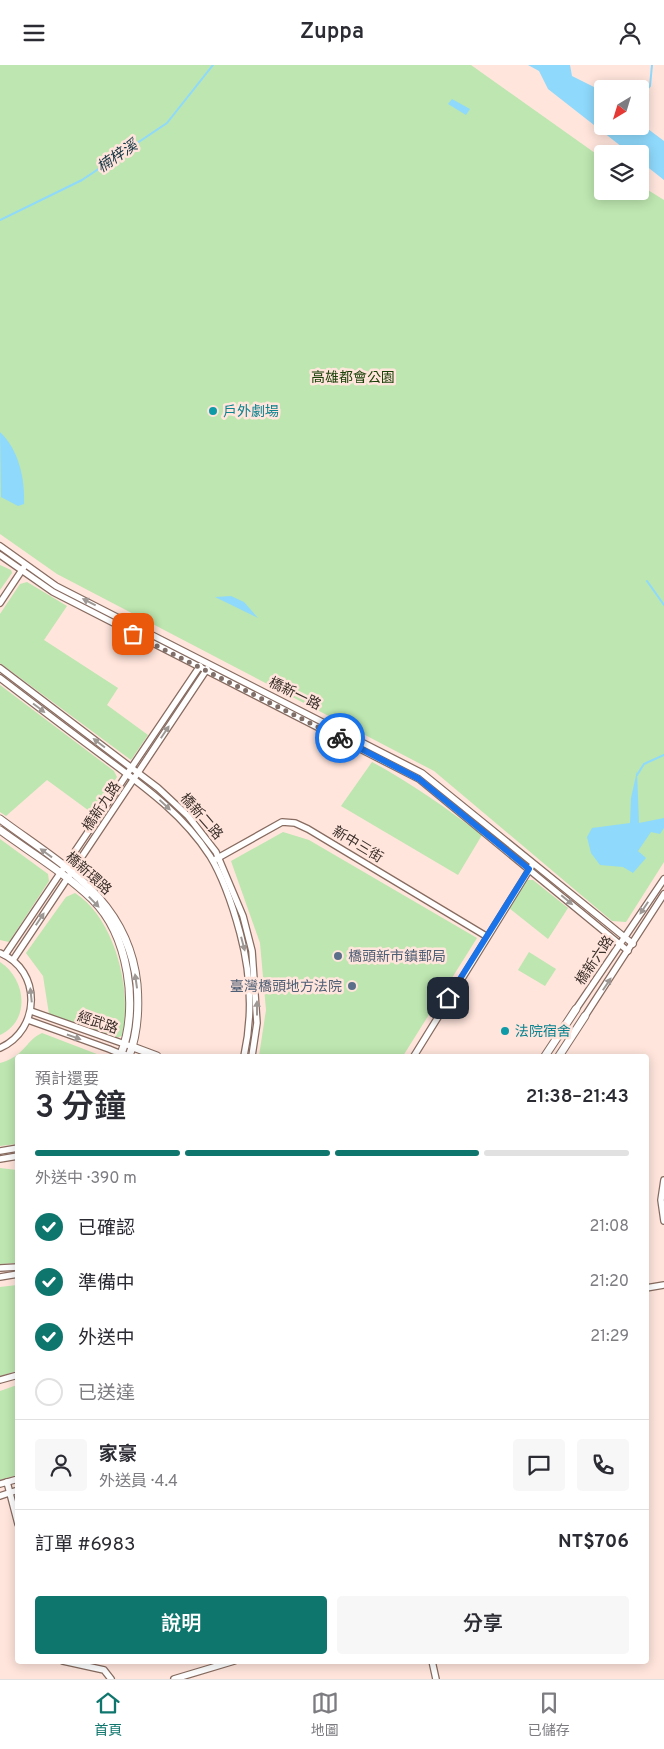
<!DOCTYPE html>
<html lang="zh-TW">
<head>
<meta charset="utf-8">
<style>
	:root { --surface:#fff; --page:#f7f7f7; --text:#2b2b33; --muted:#7c7c81; --line:#e1e1e2; --accent:#0f766e }
	body { margin:0; font-family:Overpass,"Noto Sans TC",sans-serif; background:var(--page); color:var(--text); height:100vh; display:flex; flex-direction:column; font-size:19px; white-space:nowrap }
	* { box-sizing:border-box; margin:0 }
	p { font-size:16px; color:var(--muted) }
	.icon { flex:none; width:28px; height:28px; fill:none; stroke:currentColor; stroke-width:2; stroke-linecap:round; stroke-linejoin:round }
	.map { position:relative; flex:1; overflow:hidden }
	.sheet { position:absolute; left:15px; top:989px; width:634px; height:610px; display:flex; flex-direction:column; background:var(--surface); border-radius:5px; box-shadow:0 2px 12px #0003 }
	.sheet>* { flex:none }
	.needle { width:32px; rotate:218deg }
	.controls { position:absolute; left:594px; top:15px; display:grid; gap:10px }
	.controls a { display:grid; place-items:center; width:55px; height:55px; border-radius:5px; background:var(--surface); box-shadow:0 2px 12px #0003; font-size:25px }
	.pin { position:absolute; display:grid; place-items:center; width:42px; height:42px; color:#fff; margin:-21px; border-radius:10px; box-shadow:0 2px 8px #0006 }
	.courier { position:absolute; display:grid; place-items:center; width:50px; height:50px; margin:-25px; border:4px solid #1a73e8; border-radius:50%; background:#fff; color:#222; box-shadow:0 1px 6px #0007 }
	.headline em { font-style:normal; font-weight:600 }
	.headline div { display:flex; flex-direction:column-reverse }
	.headline { display:flex; align-items:center; justify-content:space-between; height:85px; padding:0 20px }
	h1 { font-size:32px; font-weight:600; line-height:38px }
	.bar { display:grid; grid-template-columns:repeat(4,1fr); gap:8px 5px; align-content:center; height:60px; padding:0 20px }
	.bar i { height:6px; border-radius:4px; background:var(--line) }
	.bar .on { background:var(--accent) }
	.bar p { grid-column:span 4 }
	.line { display:flex; align-items:center; gap:12px; padding:0 20px; border-top:1px solid var(--line) }
	.line div { flex:1 }
	.round { display:grid; place-items:center; flex:none; width:52px; height:52px; border-radius:5px; background:var(--page) }
	ol { padding:0 20px; list-style:none }
	li { display:flex; align-items:center; gap:15px; height:55px }
	li p { margin-inline-start:auto }
	li .icon { padding:5px; border-radius:50%; background:var(--accent); color:#fff; stroke-width:4 }
	li:last-child { color:var(--muted) }
	li i { width:28px; height:28px; border:2px solid var(--line); border-radius:50% }
	.action { display:flex; gap:10px; margin-top:auto; padding:10px 20px }
	.action a { flex:1; height:58px; border-radius:5px; background:var(--accent); color:#fff; font-size:20px; font-weight:600; line-height:58px; text-align:center }
	.action a+a { background:var(--page); color:var(--text) }
	header { display:flex; justify-content:space-between; align-items:center; height:65px; padding:0 20px; background:var(--surface); font-size:22px; font-weight:600 }
	.tab-bar { display:flex; justify-content:space-around; align-items:center; height:70px; border-top:1px solid var(--line); background:var(--surface); font-size:14px; color:var(--muted) }
	.tab-bar a { display:grid; justify-items:center; gap:2px }
	.tab-bar .on { color:var(--accent) }
	.map>svg:first-child { display:block }
</style>
</head>
<body>
<header><svg class="icon" aria-label="menu" viewBox="0 0 24 24"><path d="M4 6h16M4 12h16M4 18h16"/></svg>Zuppa<svg class="icon" aria-label="person" viewBox="0 0 24 24"><circle cx="12" cy="8" r="4"/><path d="M4 21q1-7 8-7t8 7"/></svg></header>
<div class="map">
<svg width="664" height="1614" viewBox="0 0 664 1614">
	<rect width="100%" height="100%" fill="#ffe5dc"/>
	<g fill="#bde6b0">
		<polygon points="0,0 471,0 602,93 602,126 640,126 640,120 664,135 664,797 626,857 612,856 434,706 57,509 0,469"/>
		<polygon points="0,500 11,505 12,508 0,525"/>
		<polygon points="27,517 67,541 44,575 118,623 107,640 148,670 131,695 0,598 0,549 20,519"/>
		<polygon points="0,620 114,706 117,712 92,748 47,715 6,751 0,747"/>
		<path d="M 372,697 C 411,718 446,743 482,770 L 458,810 L 341,741 Z"/>
		<polygon points="283,767 309,775 477,873 403,991 259,991 266,945 260,878 231,796"/>
		<polygon points="0,774 48,809 49,816 9,877 0,875"/>
		<polygon points="526,815 533,815 568,843 548,874 509,843"/>
		<path d="M 75,828 C 115,853 133,927 122,971 L 112,974 L 49,949 L 43,911 L 26,888 L 66,832 Z"/>
		<polygon points="529,887 556,904 545,921 518,905"/>
		<path d="M 0,897 C 25,913 32,955 0,970 Z"/>
		<path d="M 42,968 L 102,991 L 18,991 L 17,1079 L 0,1081 L 0,998 C 24,992 26,975 42,968 Z"/>
		<polygon points="0,1103 17,1105 18,1198 0,1199"/>
		<polygon points="17,1220 17,1306 0,1311 0,1222"/>
		<polygon points="17,1320 17,1410 0,1415 0,1326"/>
	</g>
	<g fill="#8fd9fc">
		<polygon points="528,0 570,0 572,11 602,26 602,61 640,61 640,58 664,76 664,115 640,96 640,89 631,89 548,24 539,6"/>
		<polygon points="452,34 470,44 466,50 448,39"/>
		<path d="M 0,367 C 19,385 25,414 24,439 L 18,441 L 1,432 Z"/>
		<polygon points="231,531 244,537 258,553 215,532"/>
		<polygon points="637,706 639,758 664,753 664,763 660,769 651,767 638,786 646,793 633,808 623,802 600,800 591,788 587,772 592,763 630,758 631,733"/>
	</g>
	<g fill="none" stroke-linecap="round" stroke-linejoin="round">
		<g stroke="#8fd9fc" stroke-width="2">
			<polyline points="640,34 650,21 652,0"/>
			<polyline points="0,155 82,115 167,58 213,0"/>
			<polyline points="647,516 664,540"/>
			<polyline points="637,710 644,699 664,690"/>
		</g>
		<defs>
			<g id="minor">
				<polyline points="0,481 56,521 422,708 633,879"/>
				<polyline points="0,490 53,527 419,714 628,886"/>
				<polyline points="0,538 24,502"/>
				<polyline points="0,603 158,723 188,751 216,787 243,851 252,886 257,958 252,991"/>
				<path d="M 0,613 C 34,639 68,665 103,691 C 142,720 183,749 210,791 C 224,814 233,842 240,868 C 251,909 253,950 244,991"/>
				<polyline points="216,794 282,757 295,758 308,764 486,871"/>
				<path d="M 0,888 C 42,905 41,965 0,983"/>
				<polyline points="5,890 200,601"/>
				<polyline points="13,895 207,604"/>
				<polyline points="576,944 664,814"/>
				<polyline points="31,946 133,982"/>
				<polyline points="585,951 664,829"/>
				<polyline points="28,955 109,984 121,989 120,991"/>
				<polyline points="414,991 531,802"/>
				<polyline points="0,1086 18,1083"/>
				<polyline points="0,1094 18,1091"/>
				<polyline points="664,1115 661,1135 664,1156"/>
				<polyline points="0,1203 18,1202"/>
				<polyline points="0,1212 18,1209"/>
				<polyline points="646,1223 664,1220"/>
				<polyline points="0,1315 18,1310"/>
				<polyline points="7,1417 18,1459"/>
				<polyline points="0,1419 18,1414"/>
				<polyline points="0,1431 18,1425"/>
				<polyline points="63,1596 104,1605 111,1614"/>
				<polyline points="432,1596 436,1614"/>
				<polyline points="174,1614 234,1596"/>
			</g>
			<g id="tertiary">
				<path d="M 0,754 C 62,800 128,834 137,919 C 139,944 138,968 129,991"/>
				<path d="M 0,765 C 30,787 65,808 92,834 C 129,870 139,943 121,989 L 127,991"/>
				<polyline points="133,982 157,991"/>
				<polyline points="545,991 576,944"/>
				<polyline points="559,991 585,951"/>
			</g>
		</defs>
		<use href="#minor" stroke="#876b60" stroke-width="8"/>
		<use href="#tertiary" stroke="#876b60" stroke-width="9"/>
		<use href="#minor" stroke="#fff" stroke-width="5.5"/>
		<use href="#tertiary" stroke="#fff" stroke-width="7"/>
	</g>
	<defs><path id="oneway-solid" d="M-6-.8H1V-3.2L6.5 0L1 3.2V.8H-6Z" transform="scale(1.25)"/></defs>
	<g fill="#9e9895">
		<use href="#oneway-solid" transform="translate(89 537) rotate(-153)"/>
		<use href="#oneway-solid" transform="translate(39 643) rotate(37)"/>
		<use href="#oneway-solid" transform="translate(165 667) rotate(-56)"/>
		<use href="#oneway-solid" transform="translate(99 678) rotate(-143)"/>
		<use href="#oneway-solid" transform="translate(165 740) rotate(43)"/>
		<use href="#oneway-solid" transform="translate(46 788) rotate(-144)"/>
		<use href="#oneway-solid" transform="translate(567 835) rotate(40)"/>
		<use href="#oneway-solid" transform="translate(94 837) rotate(46)"/>
		<use href="#oneway-solid" transform="translate(644 843) rotate(124)"/>
		<use href="#oneway-solid" transform="translate(40 854) rotate(-56)"/>
		<use href="#oneway-solid" transform="translate(243 879) rotate(75)"/>
		<use href="#oneway-solid" transform="translate(136 916) rotate(-98)"/>
		<use href="#oneway-solid" transform="translate(607 919) rotate(-56)"/>
		<use href="#oneway-solid" transform="translate(31 930) rotate(-96)"/>
		<use href="#oneway-solid" transform="translate(257 943) rotate(-90)"/>
		<use href="#oneway-solid" transform="translate(74 972) rotate(19)"/>
	</g>
	<g fill="none" stroke-linecap="round" stroke-linejoin="round">
		<polyline stroke="#806f69" stroke-width="5" stroke-dasharray="0 9" points="133,569 340,673"/>
		<polyline stroke="#1a73e8" stroke-width="6" points="340,673 419,714 529,804 448,933"/>
	</g>
	<g fill="#0f9aa8" stroke="#ffe5dc" stroke-width="2">
		<circle cx="213" cy="346" r="5"/>
		<circle cx="505" cy="966" r="5"/>
	</g>
	<g fill="#5c6f8a" stroke="#ffe5dc" stroke-width="2">
		<circle cx="338" cy="891" r="5"/>
		<circle cx="352" cy="921" r="5"/>
	</g>
	<g text-anchor="middle" stroke-width="5" stroke-linejoin="round" paint-order="stroke">
		<g font-size="14" fill="#1a4108" stroke="#ffe5dc">
			<text x="353" y="317">高雄都會公園</text>
		</g>
		<g font-size="14" fill="#0d838f" stroke="#ffe5dc" text-anchor="start">
			<text x="223" y="351">戶外劇場</text>
			<text x="515" y="971">法院宿舍</text>
		</g>
		<g font-size="14" fill="#3c302b" stroke="#ffe5dc">
			<text transform="translate(295 628) rotate(26)" y="5">橋新一路</text>
			<text transform="translate(101 741) rotate(-56)" y="5">橋新九路</text>
			<text transform="translate(202 751) rotate(49)" y="5">橋新二路</text>
			<text transform="translate(358 779) rotate(31)" y="5">新中三街</text>
			<text transform="translate(89 808) rotate(42)" y="5">橋新環路</text>
			<text transform="translate(594 895) rotate(-56)" y="5">橋新六路</text>
			<text transform="translate(98 957) rotate(19)" y="5">經武路</text>
		</g>
		<g font-size="14" fill="#4e5e75" stroke="#ffe5dc" text-anchor="start">
			<text x="348" y="896">橋頭新市鎮郵局</text>
			<text x="342" y="926" text-anchor="end">臺灣橋頭地方法院</text>
		</g>
		<g font-size="15" font-style="italic" fill="#163746" stroke="#ffe5dc">
			<text transform="translate(117 91) rotate(-34)" y="5">楠梓溪</text>
		</g>
	</g>
</svg>
<div class="controls">
<a><svg class="needle" viewBox="-14 -14 28 28"><path d="M0-13l5 13h-10z" fill="#e53935"/><path d="M0 13l5-13h-10z" fill="#7c7c81"/></svg></a>
<a><svg class="icon" aria-label="layers" viewBox="0 0 24 24"><path d="M12 4l9 5-9 5-9-5zM3 14l9 5 9-5"/></svg></a>
</div>
<div class="pin" style="left:133px;top:569px;background:#ea580c"><svg class="icon" aria-label="bag" viewBox="0 0 24 24"><path d="M5 8h14l-1 12H6zM9 8a3 3 0 0 1 6 0"/></svg></div>
<div class="pin" style="left:448px;top:933px;background:#1f2937"><svg class="icon" aria-label="home" viewBox="0 0 24 24"><path d="M3 11l9-7 9 7M6 9v11h12V9"/></svg></div>
<div class="courier" style="left:340px;top:673px"><svg class="icon" aria-label="bike" viewBox="0 0 24 24"><circle cx="6" cy="16" r="4"/><circle cx="18" cy="16" r="4"/><path d="M6 16l4-8h5l3 8M10 8l3 8H6M13 5h3"/></svg></div>
<section class="sheet">
<div class="headline"><div><h1>3 分鐘</h1><p>預計還要</p></div><em>21:38–21:43</em></div>
<div class="bar"><i class="on"></i><i class="on"></i><i class="on"></i><i></i><p>外送中 · 390 m</p></div>
<ol>
<li><svg class="icon" aria-label="check" viewBox="0 0 24 24"><path d="M5 12l5 5 9-10"/></svg>已確認<p>21:08</p></li>
<li><svg class="icon" aria-label="check" viewBox="0 0 24 24"><path d="M5 12l5 5 9-10"/></svg>準備中<p>21:20</p></li>
<li><svg class="icon" aria-label="check" viewBox="0 0 24 24"><path d="M5 12l5 5 9-10"/></svg>外送中<p>21:29</p></li>
<li><i></i>已送達</li>
</ol>
<div class="line" style="height:90px"><a class="round"><svg class="icon" aria-label="person" viewBox="0 0 24 24"><circle cx="12" cy="8" r="4"/><path d="M4 21q1-7 8-7t8 7"/></svg></a><div><b>家豪</b><p>外送員 · 4.4</p></div><a class="round"><svg class="icon" aria-label="chat" viewBox="0 0 24 24"><path d="M4 5h16v11H9l-5 4z"/></svg></a><a class="round"><svg class="icon" aria-label="phone" viewBox="0 0 24 24"><path d="M5 4h4l2 5-3 2q2 4 5 5l2-3 5 2v4C11 20 4 13 5 4z"/></svg></a></div>
<div class="line" style="height:65px"><div>訂單 #6983</div><b>NT$706</b></div>
<div class="action"><a>說明</a><a>分享</a></div>
</section>
</div>
<nav class="tab-bar">
<a class="on"><svg class="icon" aria-label="home" viewBox="0 0 24 24"><path d="M3 11l9-7 9 7M6 9v11h12V9"/></svg>首頁</a>
<a><svg class="icon" aria-label="map" viewBox="0 0 24 24"><path d="M3 6l6-2 6 2 6-2v14l-6 2-6-2-6 2zM9 4v14M15 6v14"/></svg>地圖</a>
<a><svg class="icon" aria-label="saved" viewBox="0 0 24 24"><path d="M7 4h10v16l-5-4-5 4z"/></svg>已儲存</a>
</nav>
</body>
</html>
